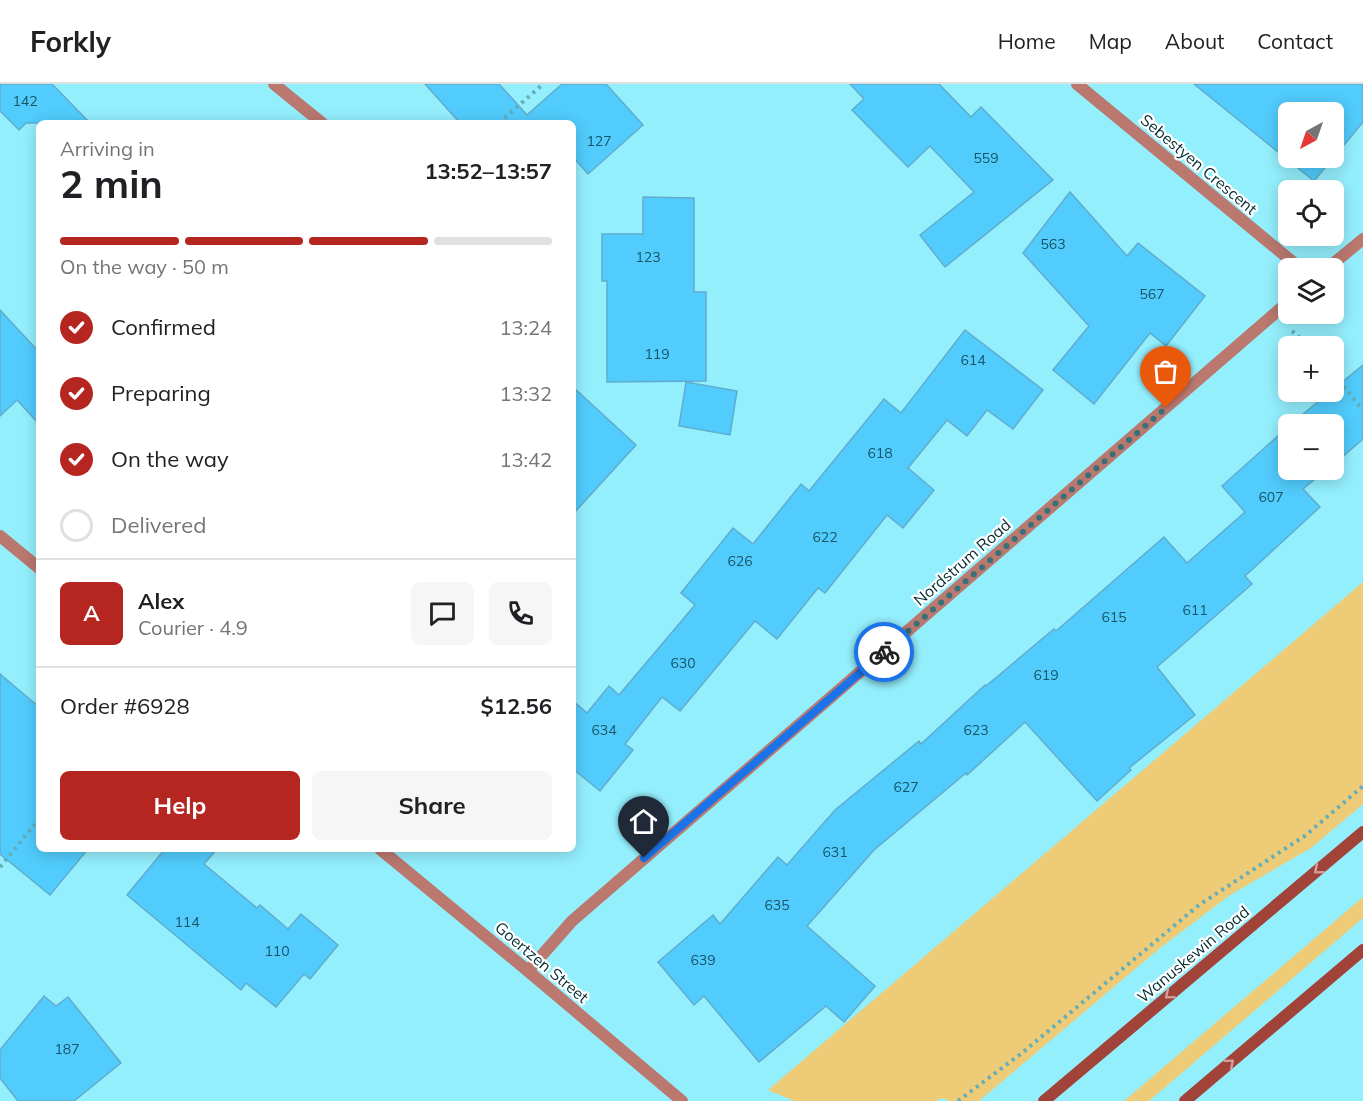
<!DOCTYPE html>
<html lang="en">
<head>
<meta charset="utf-8">
<style>
	:root { --surface:#fff; --page:#f6f6f6; --text:#202124; --muted:#757577; --line:#e0e0e0; --accent:#b52620 }
	body { margin:0; font-family:Mulish,sans-serif; background:var(--page); color:var(--text); height:100vh; display:flex; flex-direction:column; font-size:22px; white-space:nowrap }
	* { box-sizing:border-box; margin:0 }
	p { font-size:20px; color:var(--muted) }
	.icon { flex:none; width:33px; height:33px; fill:none; stroke:currentColor; stroke-width:2; stroke-linecap:round; stroke-linejoin:round }
	.map { position:relative; flex:1; overflow:hidden }
	.side { position:absolute; left:36px; top:36px; width:540px; height:732px; display:flex; flex-direction:column; background:var(--surface); border-radius:9px; box-shadow:0 3px 15px #0003 }
	.side>* { flex:none }
	.needle { width:39px; rotate:220deg }
	.fabs { position:absolute; left:1278px; top:18px; display:grid; gap:12px }
	.fabs a { display:grid; place-items:center; width:66px; height:66px; border-radius:9px; background:var(--surface); box-shadow:0 3px 15px #0003; font-size:30px }
	.pin { position:absolute; display:grid; place-items:center; width:51px; height:51px; color:#fff; margin:-62px -26px; border-radius:50% 50% 50% 0; rotate:-45deg; box-shadow:0 0 6px #0007 }
	.pin .icon { rotate:45deg }
	.courier { position:absolute; display:grid; place-items:center; width:60px; height:60px; margin:-30px; border:4px solid #1a73e8; border-radius:50%; background:#fff; color:#222; box-shadow:0 2px 8px #0007 }
	.head em { font-style:normal; font-weight:700 }
	.head div { display:flex; flex-direction:column-reverse }
	.head { display:flex; align-items:center; justify-content:space-between; height:102px; padding:0 24px }
	h1 { font-size:39px; font-weight:700; line-height:45px }
	.bar { display:grid; grid-template-columns:repeat(4,1fr); gap:9px 6px; align-content:center; height:72px; padding:0 24px }
	.bar i { height:8px; border-radius:4px; background:var(--line) }
	.bar .active { background:var(--accent) }
	.bar p { grid-column:span 4 }
	.line { display:flex; align-items:center; gap:15px; padding:0 24px; border-top:2px solid var(--line) }
	.line div { flex:1 }
	.round { display:grid; place-items:center; flex:none; width:63px; height:63px; border-radius:9px; background:var(--page) }
	ol { padding:0 24px; list-style:none }
	li { display:flex; align-items:center; gap:18px; height:66px }
	li p { margin-inline-start:auto }
	li .icon { padding:6px; border-radius:50%; background:var(--accent); color:#fff; stroke-width:4 }
	li:last-child { color:var(--muted) }
	li i { width:33px; height:33px; border:3px solid var(--line); border-radius:50% }
	.action { display:flex; gap:12px; margin-top:auto; padding:12px 24px }
	.action a { flex:1; height:69px; border-radius:9px; background:var(--accent); color:#fff; font-size:24px; font-weight:700; line-height:69px; text-align:center }
	.action a+a { background:var(--page); color:var(--text) }
	header { display:flex; align-items:center; gap:36px; box-sizing:border-box; height:84px; padding:0 30px; background:var(--surface); border-bottom:2px solid var(--line) }
	header strong { font-size:28px }
	nav { display:flex; gap:33px; margin-inline-start:auto; font-size:21px }
	.map>svg:first-child { display:block }
</style>
</head>
<body>
<header>
<strong>Forkly</strong>
<nav><a>Home</a><a>Map</a><a>About</a><a>Contact</a></nav>
</header>
<div class="map">
<svg width="1363" height="1017" viewBox="0 0 1363 1017">
	<rect width="100%" height="100%" fill="#94effd"/>
	<g fill="#edcb77">
		<polygon points="1363,498 1363,720 1311,764 1230,811 1160,864 979,1017 950,1017 941,1014 936,1017 794,1017 768,1006"/>
		<polygon points="1363,813 1363,834 1149,1017 1124,1017"/>
	</g>
	<g fill="#51ccfd" stroke="#61accd" stroke-width="1.5" fill-rule="evenodd">
		<polygon points="0,0 52,0 90,39 26,39 19,46 0,27"/>
		<polygon points="425,0 499,0 527,31 562,0 606,0 643,41 588,90 573,73 573,39 460,39"/>
		<polygon points="850,0 939,0 971,33 981,23 1053,96 945,183 920,151 974,108 930,62 908,83 852,26 864,15"/>
		<path d="M 1194,0 L 1363,0 L 1363,38 L 1314,97 ZM 1288,28 L 1334,28 L 1334,74 L 1288,74 Z"/>
		<polygon points="1070,108 1127,172 1138,159 1205,212 1166,262 1150,249 1094,320 1053,286 1089,242 1023,169"/>
		<polygon points="643,113 694,114 694,208 706,208 706,297 607,298 607,197 602,197 602,150 643,150"/>
		<polygon points="0,226 39,268 39,340 17,316 0,332"/>
		<polygon points="965,246 1043,306 1013,345 987,326 967,352 947,336 908,384 934,406 903,444 887,431 825,509 818,504 777,555 755,537 680,627 662,613 625,660 633,666 600,707 573,685 573,617 587,629 609,602 619,611 695,521 681,509 733,444 753,460 801,400 809,407 884,315 901,329"/>
		<polygon points="1363,281 1363,355 1334,380 1334,340 1291,340"/>
		<polygon points="686,298 737,307 730,351 679,342"/>
		<polygon points="573,303 636,361 573,430"/>
		<polygon points="1288,343 1288,386 1326,386 1303,405 1320,423 1245,492 1252,500 1157,583 1195,631 1129,684 1131,686 1097,717 1025,638 967,691 966,689 874,766 807,842 875,902 844,938 826,922 759,978 704,912 694,921 658,878 713,831 720,840 778,773 787,781 835,726 919,657 921,660 985,601 986,602 1054,545 1056,547 1164,453 1187,479 1245,428 1222,402"/>
		<polygon points="0,590 39,623 39,765 88,765 50,811 0,770"/>
		<polygon points="165,765 217,765 204,780 257,824 260,821 288,845 301,830 338,861 310,895 304,890 276,923 246,899 241,906 127,811"/>
		<polygon points="44,912 56,922 68,913 121,979 74,1017 18,1017 0,994 0,966"/>
	</g>
	<g fill="none" stroke-linecap="round" stroke-linejoin="round">
		<g stroke="#63aeb9" stroke-width="4" stroke-dasharray="3 4.5" stroke-linecap="butt">
			<polyline points="499,39 543,0"/>
			<polyline points="1292,247 1309,262"/>
			<polyline points="1334,291 1363,326"/>
			<polyline points="0,783 39,735"/>
			<polyline points="958,1017 1022,969 1199,821 1306,751 1363,702"/>
		</g>
		<g stroke="#ba786f" stroke-width="12">
			<polyline points="274,0 322,39"/>
			<polyline points="1077,0 1300,184"/>
			<polyline points="1328,184 1363,155"/>
			<polyline points="528,887 572,837 1288,218"/>
		</g>
		<g stroke="#ba786f" stroke-width="12">
			<polyline points="0,452 39,484"/>
			<polyline points="380,765 528,887 682,1017"/>
		</g>
		<g stroke="#a14339" stroke-width="12">
			<polyline points="1044,1017 1363,748"/>
			<polyline points="1185,1017 1363,866"/>
		</g>
	</g>
	<defs><path id="oneway-chevron" d="M-2-3.5L2.5 0L-2 3.5" fill="none" stroke-width="1.6" stroke-linecap="round" stroke-linejoin="round" transform="scale(1.5)"/></defs>
	<g stroke="#d0a19c">
		<use href="#oneway-chevron" transform="translate(1318 786) rotate(140)"/>
		<use href="#oneway-chevron" transform="translate(1169 911) rotate(140)"/>
		<use href="#oneway-chevron" transform="translate(1230 979) rotate(-40)"/>
	</g>
	<g fill="none" stroke-linecap="round" stroke-linejoin="round">
		<polyline stroke="#36717a" stroke-width="6" stroke-dasharray="0 10.8" points="884,568 1166,324"/>
		<polyline stroke="#1a73e8" stroke-width="8" points="644,774 884,568"/>
	</g>
	<g text-anchor="middle" stroke-width="4.5" stroke-linejoin="round" paint-order="stroke">
		<g font-size="14" fill="#165566">
			<text x="25" y="22">142</text>
			<text x="599" y="62">127</text>
			<text x="986" y="79">559</text>
			<text x="1053" y="165">563</text>
			<text x="648" y="178">123</text>
			<text x="1152" y="215">567</text>
			<text x="657" y="275">119</text>
			<text x="973" y="281">614</text>
			<text x="880" y="374">618</text>
			<text x="1271" y="418">607</text>
			<text x="825" y="458">622</text>
			<text x="740" y="482">626</text>
			<text x="1195" y="531">611</text>
			<text x="1114" y="538">615</text>
			<text x="683" y="584">630</text>
			<text x="1046" y="596">619</text>
			<text x="604" y="651">634</text>
			<text x="976" y="651">623</text>
			<text x="906" y="708">627</text>
			<text x="835" y="773">631</text>
			<text x="777" y="826">635</text>
			<text x="187" y="843">114</text>
			<text x="277" y="872">110</text>
			<text x="703" y="881">639</text>
			<text x="67" y="970">187</text>
		</g>
		<g font-size="16" fill="#032d33" stroke="#fff">
			<text transform="translate(1199 80) rotate(40)" y="6">Sebestyen Crescent</text>
			<text transform="translate(962 478) rotate(-41)" y="6">Nordstrum Road</text>
			<text transform="translate(1193 870) rotate(-40)" y="6">Wanuskewin Road</text>
			<text transform="translate(542 878) rotate(40)" y="6">Goertzen Street</text>
		</g>
	</g>
</svg>
<div class="fabs">
<a><svg class="needle" viewBox="-14 -14 28 28"><path d="M0-13l5 13h-10z" fill="#e53935"/><path d="M0 13l5-13h-10z" fill="#757577"/></svg></a>
<a><svg class="icon" aria-label="locate" viewBox="0 0 24 24"><circle cx="12" cy="12" r="6"/><path d="M12 2v4M12 18v4M2 12h4M18 12h4"/></svg></a>
<a><svg class="icon" aria-label="layers" viewBox="0 0 24 24"><path d="M12 4l9 5-9 5-9-5zM3 14l9 5 9-5"/></svg></a>
<a>+</a>
<a>−</a>
</div>
<div class="pin" style="left:1166px;top:324px;background:#ea580c"><svg class="icon" aria-label="bag" viewBox="0 0 24 24"><path d="M5 8h14l-1 12H6zM9 8a3 3 0 0 1 6 0"/></svg></div>
<div class="pin" style="left:644px;top:774px;background:#1f2937"><svg class="icon" aria-label="home" viewBox="0 0 24 24"><path d="M3 11l9-7 9 7M6 9v11h12V9"/></svg></div>
<div class="courier" style="left:884px;top:568px"><svg class="icon" aria-label="bike" viewBox="0 0 24 24"><circle cx="6" cy="16" r="4"/><circle cx="18" cy="16" r="4"/><path d="M6 16l4-8h5l3 8M10 8l3 8H6M13 5h3"/></svg></div>
<section class="side">
<div class="head"><div><h1>2 min</h1><p>Arriving in</p></div><em>13:52–13:57</em></div>
<div class="bar"><i class="active"></i><i class="active"></i><i class="active"></i><i></i><p>On the way · 50 m</p></div>
<ol>
<li><svg class="icon" aria-label="check" viewBox="0 0 24 24"><path d="M5 12l5 5 9-10"/></svg>Confirmed<p>13:24</p></li>
<li><svg class="icon" aria-label="check" viewBox="0 0 24 24"><path d="M5 12l5 5 9-10"/></svg>Preparing<p>13:32</p></li>
<li><svg class="icon" aria-label="check" viewBox="0 0 24 24"><path d="M5 12l5 5 9-10"/></svg>On the way<p>13:42</p></li>
<li><i></i>Delivered</li>
</ol>
<div class="line" style="height:108px"><b class="round" style="background:var(--accent);color:#fff">A</b><div><b>Alex</b><p>Courier · 4.9</p></div><a class="round"><svg class="icon" aria-label="chat" viewBox="0 0 24 24"><path d="M4 5h16v11H9l-5 4z"/></svg></a><a class="round"><svg class="icon" aria-label="phone" viewBox="0 0 24 24"><path d="M5 4h4l2 5-3 2q2 4 5 5l2-3 5 2v4C11 20 4 13 5 4z"/></svg></a></div>
<div class="line" style="height:78px"><div>Order #6928</div><b>$12.56</b></div>
<div class="action"><a>Help</a><a>Share</a></div>
</section>
</div>
</body>
</html>
